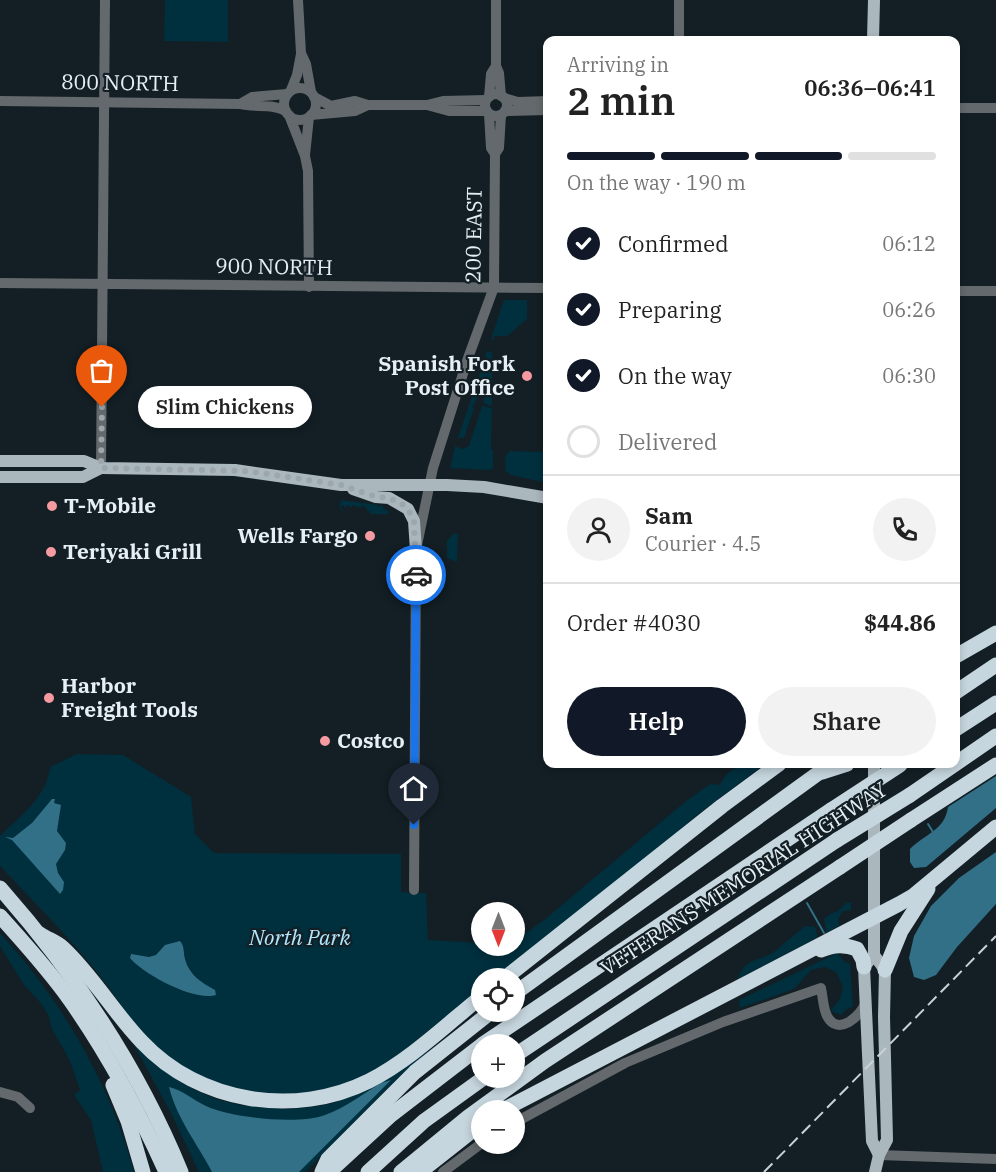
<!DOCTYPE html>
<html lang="en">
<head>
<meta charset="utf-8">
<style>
	:root { --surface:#fff; --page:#f2f2f2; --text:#222; --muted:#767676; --line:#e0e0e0; --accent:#111827 }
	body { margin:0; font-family:"IBM Plex Serif",serif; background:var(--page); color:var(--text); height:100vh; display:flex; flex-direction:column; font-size:22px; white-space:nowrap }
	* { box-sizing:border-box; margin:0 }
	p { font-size:20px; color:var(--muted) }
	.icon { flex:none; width:33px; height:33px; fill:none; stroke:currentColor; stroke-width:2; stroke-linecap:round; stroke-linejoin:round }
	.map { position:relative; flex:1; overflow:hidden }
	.details { position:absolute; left:543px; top:36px; width:417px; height:732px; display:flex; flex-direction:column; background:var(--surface); border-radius:12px; box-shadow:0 3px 9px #0003 }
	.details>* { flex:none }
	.needle { width:39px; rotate:180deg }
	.buttons { position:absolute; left:471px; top:902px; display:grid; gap:12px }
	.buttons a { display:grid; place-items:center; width:54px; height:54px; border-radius:50%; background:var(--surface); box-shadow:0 3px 9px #0003; font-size:30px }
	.pin { position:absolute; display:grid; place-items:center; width:51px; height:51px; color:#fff; margin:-62px -26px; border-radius:50% 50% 50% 0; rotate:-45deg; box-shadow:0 0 6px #0007 }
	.pin .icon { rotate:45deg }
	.courier { position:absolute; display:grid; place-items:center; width:60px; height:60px; margin:-30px; border:4px solid #1a73e8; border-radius:50%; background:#fff; color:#222; box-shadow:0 2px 8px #0007 }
	.bubble { position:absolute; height:42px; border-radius:21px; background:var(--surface); box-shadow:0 3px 9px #0003; font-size:20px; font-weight:600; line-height:42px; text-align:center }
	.head em { font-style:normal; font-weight:600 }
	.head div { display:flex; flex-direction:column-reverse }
	.head { display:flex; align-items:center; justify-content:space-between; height:102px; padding:0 24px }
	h1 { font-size:39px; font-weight:600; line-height:45px }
	.bar { display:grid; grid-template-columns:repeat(4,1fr); gap:9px 6px; align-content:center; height:72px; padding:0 24px }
	.bar i { height:8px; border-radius:4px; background:var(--line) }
	.bar .selected { background:var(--accent) }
	.bar p { grid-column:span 4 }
	.line { display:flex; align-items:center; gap:15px; padding:0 24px; border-top:2px solid var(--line) }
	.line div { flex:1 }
	.round { display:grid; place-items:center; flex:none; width:63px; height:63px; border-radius:32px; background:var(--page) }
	ol { padding:0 24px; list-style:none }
	li { display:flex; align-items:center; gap:18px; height:66px }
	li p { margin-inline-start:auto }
	li .icon { padding:6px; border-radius:50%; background:var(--accent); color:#fff; stroke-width:4 }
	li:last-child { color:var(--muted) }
	li i { width:33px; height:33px; border:3px solid var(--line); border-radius:50% }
	.primary-button { display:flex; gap:12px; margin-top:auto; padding:12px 24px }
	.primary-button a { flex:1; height:69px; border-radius:36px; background:var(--accent); color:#fff; font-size:24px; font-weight:600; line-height:69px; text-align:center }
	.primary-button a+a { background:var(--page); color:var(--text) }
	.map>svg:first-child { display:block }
</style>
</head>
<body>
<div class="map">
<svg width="996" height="1172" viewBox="0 0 996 1172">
	<rect width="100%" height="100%" fill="#131f25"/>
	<g fill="#002f3d">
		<polygon points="165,0 228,0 228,42 164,41"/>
		<polygon points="504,300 527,300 527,319 507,336 494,336 494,340 491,339"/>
		<polygon points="487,351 492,352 492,406 483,403 486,390 476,385"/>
		<polygon points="473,393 477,394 478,397 472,407 474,408 464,438 458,438"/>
		<polygon points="482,406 492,408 491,449 493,450 493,469 488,470 450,468 455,446 463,449 469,446"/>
		<polygon points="509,451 547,452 547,483 511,475 506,471 505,458"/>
		<polygon points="341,500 378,505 378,507 383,505 383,508 388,511 389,514 371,514 363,505 360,508 353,505 351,508 348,505 345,508 343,505 340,507 344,512 343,512 339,508"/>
		<polygon points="453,534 458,534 457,562 447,558 447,541"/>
		<path d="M 77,754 L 123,755 L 191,797 L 195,834 L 214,853 L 401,854 L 401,892 L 426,893 L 428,940 L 481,943 L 482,945 L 496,945 L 497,951 L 508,945 L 514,945 L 515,941 L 544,920 L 686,801 L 710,784 L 720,785 C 730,764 745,764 765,764 L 697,815 L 652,854 L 494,978 L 482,978 L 481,988 C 458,1007 434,1026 411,1045 C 396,1056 382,1069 366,1076 C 297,1107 210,1098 154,1045 C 130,1021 113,992 92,966 C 63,931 31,899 0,866 L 0,836 C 20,816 47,797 50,767 Z"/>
		<polygon points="851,902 851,910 843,911 838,919 839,926 826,933 824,919 830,914 838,911 846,903"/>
		<path d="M 805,926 L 815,927 L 818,937 L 738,979 C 744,957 760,962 775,951 C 785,943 795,934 805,926 Z"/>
		<path d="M 0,933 C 62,1001 110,1083 134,1172 L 103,1172 L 91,1120 L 74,1095 L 80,1090 L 70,1061 L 51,1027 L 49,1016 L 40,1002 L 24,985 L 0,946 Z"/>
		<polygon points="837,953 845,962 850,964 853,1007 848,1008 841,1015 830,1011 840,999 843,987 836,972 825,967 811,970 794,989 740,1008 739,1000"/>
		<polygon points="449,1033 403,1073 305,1172 199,1172 171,1113 134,1045 177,1079 197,1091 216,1099 240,1105 285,1109 312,1107 333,1103 355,1094"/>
	</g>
	<g fill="#317087">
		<path d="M 996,776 L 996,808 L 926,867 L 914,868 L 910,862 L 910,849 C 925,834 945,830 948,807 Z"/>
		<polygon points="52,799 55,799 54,803 61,805 57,831 66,843 65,850 56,864 58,873 64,882 63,890 60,894 12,840 5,837 13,838 32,823"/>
		<polygon points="996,852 996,904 957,947 936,975 924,980 914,977 909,958 914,936 931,906 959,878"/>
		<path d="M 180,941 C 185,947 183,952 185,959 C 189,975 202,983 215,990 L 216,995 C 195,1002 143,974 130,958 L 131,954 L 149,957 L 156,955 L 165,945 Z"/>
		<path d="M 391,1080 L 299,1172 L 212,1172 C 197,1143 177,1119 169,1087 C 183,1090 193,1100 206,1106 C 232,1118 298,1125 325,1115 C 345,1108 364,1093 381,1083 Z"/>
	</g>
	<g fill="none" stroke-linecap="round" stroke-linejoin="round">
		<g stroke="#317087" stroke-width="2">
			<polyline points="928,824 933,832"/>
			<polyline points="807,903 824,933"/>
		</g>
		<g stroke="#63696c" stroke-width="10">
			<polyline points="298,0 301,53 306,64 311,92"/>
			<polyline points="496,0 496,66 499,73 501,96"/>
			<polyline points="679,40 679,0"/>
			<circle cx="300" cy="104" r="16"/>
			<polyline points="291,90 297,75 301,54"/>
			<circle cx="496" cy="105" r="11"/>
			<polyline points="314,97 331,106 355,101 368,105 427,105 443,101 486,100"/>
			<polyline points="489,97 491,74 496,66"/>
			<polyline points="504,98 518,102 548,101"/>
			<path d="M 0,101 L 240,104 C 256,108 271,103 286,111"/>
			<polyline points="240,104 252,97 287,94"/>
			<polyline points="427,105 449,111 487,111"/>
			<polyline points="956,108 996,108"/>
			<polyline points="505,111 548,110"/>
			<polyline points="489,114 491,148 495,154"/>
			<polyline points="289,115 305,156 308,171 309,287"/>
			<polyline points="311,115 355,111 368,105"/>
			<polyline points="305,155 309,117"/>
			<polyline points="0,283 548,288"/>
			<polyline points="956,291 996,291"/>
			<polyline points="101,468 105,0"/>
			<polyline points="414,890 416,550 433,468 468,358 494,287 495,154 499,148 501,115"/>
			<polyline points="0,1092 18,1097 30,1108"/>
			<path d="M 514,1123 L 625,1063 L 723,1022 L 821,988 C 823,997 823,1008 827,1016 C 838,1037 861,1016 866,1002"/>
			<polyline points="879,1155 996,1159"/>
			<polyline points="443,1172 482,1143"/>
		</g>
		<g stroke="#aab7bd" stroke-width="12">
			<polyline points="873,40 874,0"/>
			<polyline points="0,461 84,461 101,468 235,470 341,485 447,485 484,487 548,498"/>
			<polyline points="0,477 83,477 101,468"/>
			<polyline points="353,489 376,497 389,498 408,509 414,521 416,550"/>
			<polyline points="874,764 874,955 885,970 884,1017 887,1140 879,1155 875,1172"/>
			<polyline points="869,961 864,967 872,1141 879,1155"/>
		</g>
		<g stroke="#c6d6de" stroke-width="15">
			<polyline points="956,656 996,633"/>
			<polyline points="956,692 996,665"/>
			<polyline points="956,729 996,703"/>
			<polyline points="822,772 847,764"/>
			<polyline points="910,795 996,736"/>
			<polyline points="911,820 996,765"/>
			<path d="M 0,888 C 75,973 138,1067 181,1172"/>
			<path d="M 0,916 C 24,943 49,970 70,1000 C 108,1054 139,1112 166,1172"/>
			<path d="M 40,934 C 47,939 57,942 63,948 C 93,976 114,1013 142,1042 C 199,1103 295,1118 369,1081 C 410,1060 446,1025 482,996"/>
			<path d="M 821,950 C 834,945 844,944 857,949 L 863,960 L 864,967"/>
			<polyline points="885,970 901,931 928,889"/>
			<polyline points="505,978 722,806 779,764"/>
			<polyline points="514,994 831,764"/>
			<polyline points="483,1044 831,810"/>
			<polyline points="514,1056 837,840"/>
			<polyline points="113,1085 128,1121 143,1172"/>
			<polyline points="503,1110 899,904 913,896 996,827"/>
			<polyline points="322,1172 328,1159 415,1072 492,1011"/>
			<polyline points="329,1172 391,1115 482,1045"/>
			<polyline points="368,1172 424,1121 485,1077"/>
			<polyline points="401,1172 468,1117 545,1061 840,867"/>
			<polyline points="420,1172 482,1123"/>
		</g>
		<polyline stroke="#c9d2d6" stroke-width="2" stroke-dasharray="12 6" stroke-linecap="butt" points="764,1172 996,936"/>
		<g stroke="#c6d6de" stroke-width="15">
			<polyline points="831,810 900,765"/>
			<polyline points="837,840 910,795"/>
			<polyline points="840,867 911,820"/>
		</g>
	</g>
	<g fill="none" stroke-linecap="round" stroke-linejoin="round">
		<polyline stroke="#9ca6ab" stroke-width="6" stroke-dasharray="0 10.8" points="102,407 101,468 248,471 341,485 376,497 389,498 402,504 411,514 414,521 416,575"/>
		<polyline stroke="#1a73e8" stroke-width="8" points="414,825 416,575"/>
	</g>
	<g fill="#f49aa0" stroke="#131f25" stroke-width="2">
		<circle cx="527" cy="376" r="6"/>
		<circle cx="52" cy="506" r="6"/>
		<circle cx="370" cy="536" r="6"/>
		<circle cx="51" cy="552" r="6"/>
		<circle cx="49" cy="698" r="6"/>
		<circle cx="325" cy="741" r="6"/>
	</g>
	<g text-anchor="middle" stroke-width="4.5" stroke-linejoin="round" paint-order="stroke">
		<g font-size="21" fill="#e6eff3" stroke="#131f25">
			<text transform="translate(120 83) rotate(1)" y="7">800 NORTH</text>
			<text transform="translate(474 235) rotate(-89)" y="7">200 EAST</text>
			<text transform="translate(274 267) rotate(1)" y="7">900 NORTH</text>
			<text transform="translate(744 879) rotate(-33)" y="7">VETERANS MEMORIAL HIGHWAY</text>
		</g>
		<g font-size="21" font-weight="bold" fill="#e6eff3" stroke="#131f25" text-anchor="start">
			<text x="515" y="371" text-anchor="end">Spanish Fork<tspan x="515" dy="24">Post Office</tspan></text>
			<text x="64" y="513">T-Mobile</text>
			<text x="358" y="543" text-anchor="end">Wells Fargo</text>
			<text x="63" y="559">Teriyaki Grill</text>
			<text x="61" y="693">Harbor<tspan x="61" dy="24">Freight Tools</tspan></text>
			<text x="337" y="748">Costco</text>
		</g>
		<g font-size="21" font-style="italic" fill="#b2e8fe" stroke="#131f25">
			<text x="300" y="945">North Park</text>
		</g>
	</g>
</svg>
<div class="buttons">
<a><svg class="needle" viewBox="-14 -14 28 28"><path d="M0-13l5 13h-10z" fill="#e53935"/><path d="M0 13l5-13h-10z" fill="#767676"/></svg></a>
<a><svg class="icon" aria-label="locate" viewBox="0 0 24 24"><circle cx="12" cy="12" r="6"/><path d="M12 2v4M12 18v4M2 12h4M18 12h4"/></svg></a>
<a>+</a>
<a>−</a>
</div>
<div class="pin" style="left:102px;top:407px;background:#ea580c"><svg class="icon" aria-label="bag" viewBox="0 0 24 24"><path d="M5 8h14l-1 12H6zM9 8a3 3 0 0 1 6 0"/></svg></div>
<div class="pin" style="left:414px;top:825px;background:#1f2937"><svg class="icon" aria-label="home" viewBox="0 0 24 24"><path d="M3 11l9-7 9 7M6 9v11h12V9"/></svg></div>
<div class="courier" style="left:416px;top:575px"><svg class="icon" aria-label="car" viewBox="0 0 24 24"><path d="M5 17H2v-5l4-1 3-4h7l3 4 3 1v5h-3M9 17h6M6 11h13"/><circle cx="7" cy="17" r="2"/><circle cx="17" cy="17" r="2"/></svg></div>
<div class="bubble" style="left:138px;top:386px;width:174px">Slim Chickens</div>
<section class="details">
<div class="head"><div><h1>2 min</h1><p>Arriving in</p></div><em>06:36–06:41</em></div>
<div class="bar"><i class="selected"></i><i class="selected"></i><i class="selected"></i><i></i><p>On the way · 190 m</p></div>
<ol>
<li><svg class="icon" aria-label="check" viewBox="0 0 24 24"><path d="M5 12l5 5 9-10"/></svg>Confirmed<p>06:12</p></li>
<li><svg class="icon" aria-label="check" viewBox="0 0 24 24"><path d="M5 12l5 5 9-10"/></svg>Preparing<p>06:26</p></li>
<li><svg class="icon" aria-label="check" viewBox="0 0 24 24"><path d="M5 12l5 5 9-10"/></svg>On the way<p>06:30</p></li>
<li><i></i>Delivered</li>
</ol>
<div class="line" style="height:108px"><a class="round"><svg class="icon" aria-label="person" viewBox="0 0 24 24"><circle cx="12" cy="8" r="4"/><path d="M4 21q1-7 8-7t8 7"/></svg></a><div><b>Sam</b><p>Courier · 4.5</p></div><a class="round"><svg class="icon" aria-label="phone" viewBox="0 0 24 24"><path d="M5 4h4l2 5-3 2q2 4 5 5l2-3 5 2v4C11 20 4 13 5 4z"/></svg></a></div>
<div class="line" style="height:78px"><div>Order #4030</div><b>$44.86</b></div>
<div class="primary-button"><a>Help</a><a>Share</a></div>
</section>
</div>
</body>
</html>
